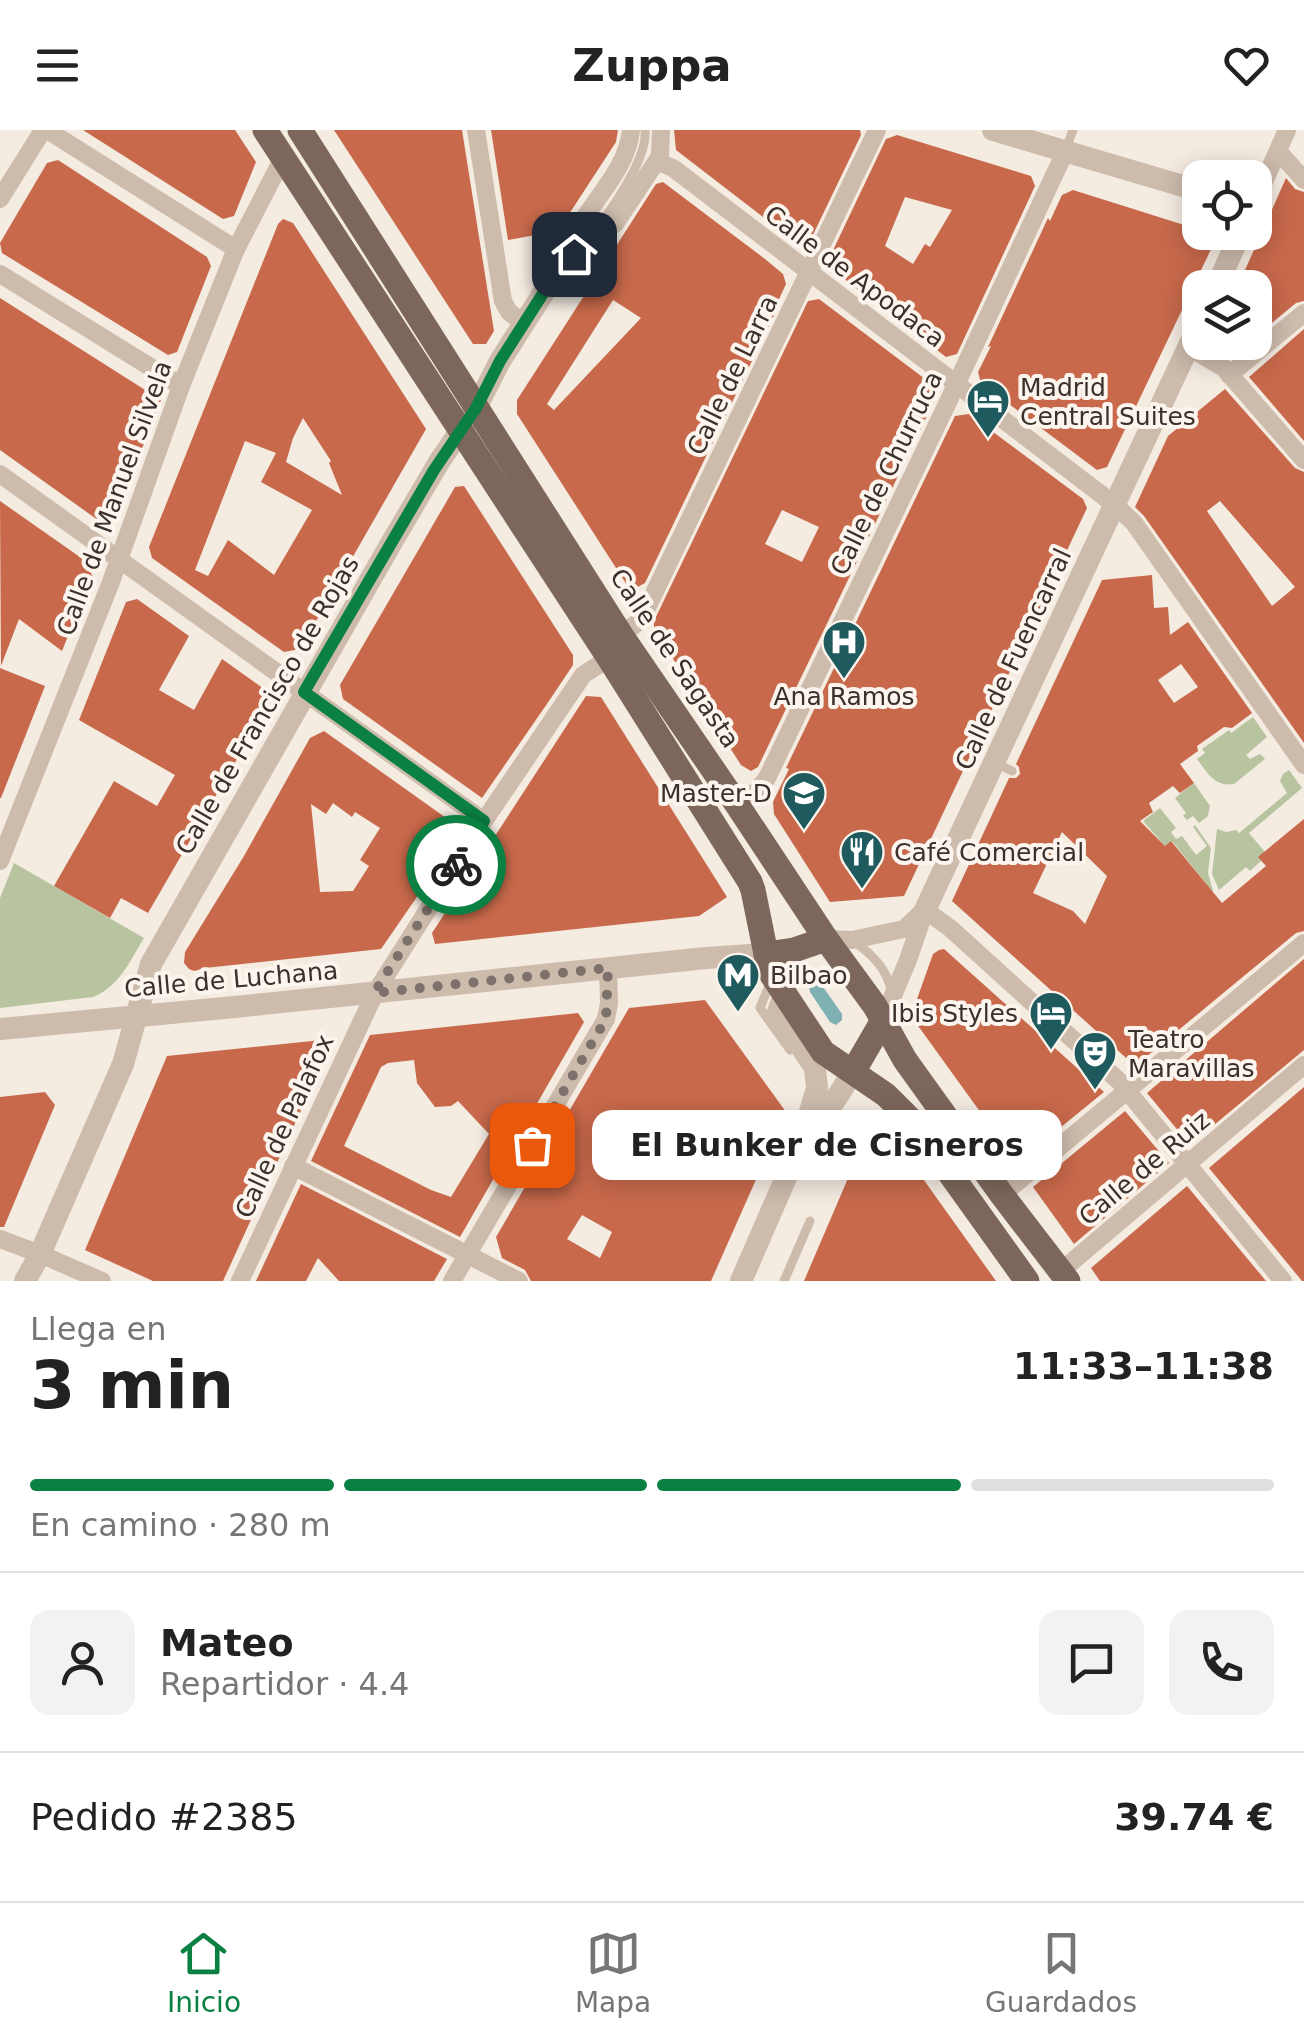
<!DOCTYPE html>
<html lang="es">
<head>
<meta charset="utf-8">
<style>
	:root { --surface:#fff; --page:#f2f2f2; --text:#222; --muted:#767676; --line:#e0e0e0; --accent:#0b8043 }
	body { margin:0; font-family:"DejaVu Sans",sans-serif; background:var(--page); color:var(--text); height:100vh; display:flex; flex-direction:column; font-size:38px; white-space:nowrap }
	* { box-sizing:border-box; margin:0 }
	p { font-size:32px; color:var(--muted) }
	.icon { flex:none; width:55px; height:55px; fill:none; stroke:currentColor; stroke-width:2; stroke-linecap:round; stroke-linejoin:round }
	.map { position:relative; height:1151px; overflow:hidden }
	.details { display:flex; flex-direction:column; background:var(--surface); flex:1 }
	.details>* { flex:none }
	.controls { position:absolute; left:1182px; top:30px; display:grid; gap:20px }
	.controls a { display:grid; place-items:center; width:90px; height:90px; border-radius:20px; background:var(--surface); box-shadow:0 5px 25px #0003; font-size:50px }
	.pin { position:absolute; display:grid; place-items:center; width:85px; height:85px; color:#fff; margin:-42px; border-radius:20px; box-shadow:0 5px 15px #0006 }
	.courier { position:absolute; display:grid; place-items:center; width:100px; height:100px; margin:-50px; border:8px solid #0b8043; border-radius:50%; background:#fff; color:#222; box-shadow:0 2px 12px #0007 }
	.bubble { position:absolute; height:70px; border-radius:20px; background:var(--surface); box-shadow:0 5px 25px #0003; font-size:32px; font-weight:800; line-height:70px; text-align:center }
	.headline em { font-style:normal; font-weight:800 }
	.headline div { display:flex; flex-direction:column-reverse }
	.headline { display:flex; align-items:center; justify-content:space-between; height:170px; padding:0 30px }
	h1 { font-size:65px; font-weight:800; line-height:75px }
	.bar { display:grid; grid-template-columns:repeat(4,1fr); gap:15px 10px; align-content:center; height:120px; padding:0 30px }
	.bar i { height:12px; border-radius:8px; background:var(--line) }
	.bar .current { background:var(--accent) }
	.bar p { grid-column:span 4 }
	.line { display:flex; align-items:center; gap:25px; padding:0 30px; border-top:2px solid var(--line) }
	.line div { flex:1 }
	.round { display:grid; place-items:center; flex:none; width:105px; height:105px; border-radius:20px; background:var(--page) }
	header { display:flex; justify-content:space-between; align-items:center; height:130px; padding:0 30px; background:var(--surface); font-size:45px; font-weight:800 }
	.tabs { display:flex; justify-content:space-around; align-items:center; height:140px; border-top:2px solid var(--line); background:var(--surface); font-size:28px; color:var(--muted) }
	.tabs a { display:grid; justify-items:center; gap:5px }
	.tabs .current { color:var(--accent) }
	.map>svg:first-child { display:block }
</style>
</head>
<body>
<header><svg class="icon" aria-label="menu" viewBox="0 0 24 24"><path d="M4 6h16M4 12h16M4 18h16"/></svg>Zuppa<svg class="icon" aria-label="heart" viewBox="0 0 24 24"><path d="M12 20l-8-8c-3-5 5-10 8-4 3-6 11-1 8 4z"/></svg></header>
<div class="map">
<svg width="1304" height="1151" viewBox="0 0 1304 1151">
	<rect width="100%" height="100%" fill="#f4ebe1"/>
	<g fill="#b8c4a0">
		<path d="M 1253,587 L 1267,607 L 1246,625 L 1250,629 L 1260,624 L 1265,629 L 1234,654 C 1214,657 1208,643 1197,629 L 1205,623 L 1202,619 L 1229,600 L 1231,603 Z"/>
		<polygon points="1289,640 1302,658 1249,703 1265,722 1261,731 1250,741 1246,737 1219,760 1212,744 1217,699 1226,702 1236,700 1239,703 1287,663 1280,651 1283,644"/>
		<polygon points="1194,653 1210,676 1208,686 1199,693 1193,686 1187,690 1183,686 1186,683 1175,668"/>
		<polygon points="1160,678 1176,698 1171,702 1176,709 1182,706 1196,725 1207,716 1193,697 1195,695 1211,718 1208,743 1213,761 1209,763 1205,752 1172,711 1165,716 1143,691"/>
		<path d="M 14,733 L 144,808 C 130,831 119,857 93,867 L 0,878 L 0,768 Z"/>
	</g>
	<polygon fill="#7fb0b2" points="813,852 821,854 842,884 842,890 836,895 830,892 810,862 809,857"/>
	<g fill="#c8694b" fill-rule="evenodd">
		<polygon points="83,0 235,0 256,32 234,86 223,89"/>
		<polygon points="334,0 462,0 494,201 486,214 473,214"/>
		<polygon points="491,0 618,0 616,12 558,101 508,110"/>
		<polygon points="674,0 860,0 861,5 810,111 798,114 676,20"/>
		<path d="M 897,5 L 1031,46 L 1035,56 L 957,224 L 946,227 L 826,135 L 886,9 ZM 905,67 L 952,80 L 930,117 L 925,114 L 913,134 L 885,116 Z"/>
		<polygon points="58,30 207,127 211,136 177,222 168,225 2,123 0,113 47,33"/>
		<polygon points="1286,48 1295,59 1304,62 1304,171 1296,173 1255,207 1255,158 1237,158"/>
		<path d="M 663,52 L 765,129 L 783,144 L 786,154 L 774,180 L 777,179 L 645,453 L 634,459 L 627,455 L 517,284 L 517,270 L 656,54 ZM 613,170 L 641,188 L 554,280 L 547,274 Z"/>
		<polygon points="1073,60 1200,100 1200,102 1209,102 1214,113 1107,337 1097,340 981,253 978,242 991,216 988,217 1048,88 1050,91 1062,65"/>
		<path d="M 283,89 L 293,93 L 426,299 L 300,519 L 284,522 L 152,428 L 149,417 L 278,94 ZM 303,288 L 331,331 L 329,333 L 342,365 L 286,332 L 293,308 ZM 245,311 L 276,323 L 261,352 L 312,380 L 274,445 L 228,410 L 208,446 L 195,440 Z"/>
		<polygon points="0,168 161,270 114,390 102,393 0,320"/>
		<path d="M 819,169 L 933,255 L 936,267 L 758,637 L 751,641 L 741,635 L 654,499 L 654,491 L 808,171 ZM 782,380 L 819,397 L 802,432 L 765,414 Z"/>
		<polygon points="1304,199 1304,311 1249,247"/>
		<path d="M 1225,259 L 1295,338 L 1304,342 L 1304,613 L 1144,386 L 1135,377 L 1168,306 ZM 1220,371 L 1295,457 L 1272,476 L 1207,381 Z"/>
		<polygon points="969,284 1083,369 1087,378 904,766 830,772 774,684 773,672 789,639 786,638 955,286"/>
		<polygon points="464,356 573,525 573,535 551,568 482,668 343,569 340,555 455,357"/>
		<polygon points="0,371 87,432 92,446 62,521 19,489 1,536"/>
		<path d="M 1152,445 L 1154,478 L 1168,477 L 1170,505 L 1188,492 L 1252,583 L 1232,598 L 1224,597 L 1197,616 L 1198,621 L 1180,634 L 1194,653 L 1180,663 L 1173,656 L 1149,673 L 1153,682 L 1140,691 L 1165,716 L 1171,711 L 1222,773 L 1266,736 L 1258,727 L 1304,689 L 1304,801 L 1296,803 L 1135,936 L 952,771 L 1009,648 L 1016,648 L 1020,644 L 1019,637 L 1016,634 L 1102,450 ZM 1181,534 L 1198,557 L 1174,573 L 1158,550 ZM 1062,702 L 1107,746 L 1085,794 L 1073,781 L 1033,763 Z"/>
		<polygon points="137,469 189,506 159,560 194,580 222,529 267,561 270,572 148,783 121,768 110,788 54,756 114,651 157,676 175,645 79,590 126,472"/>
		<polygon points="0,538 45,556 1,668 0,668"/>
		<polygon points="586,566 601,567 727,767 699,786 435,814 432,803"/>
		<path d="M 324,601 L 463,700 L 381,819 L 205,838 L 194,841 L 189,839 L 184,833 L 185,822 L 244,726 L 310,608 ZM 333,673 L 352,687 L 355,682 L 380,698 L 360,730 L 369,736 L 353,761 L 320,762 L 311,674 L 326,684 Z"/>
		<polygon points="944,819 1104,962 1017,1033 911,886 933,824 939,820"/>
		<polygon points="1304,829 1304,920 1190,1015 1147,963"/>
		<path d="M 705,870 L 786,982 L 711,1151 L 531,1151 L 525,1140 L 502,1128 L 496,1107 L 629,878 ZM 582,1085 L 612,1102 L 600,1128 L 567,1109 Z"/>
		<path d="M 578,883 L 584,892 L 460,1107 L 311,1031 L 370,905 ZM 414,930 L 417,953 L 435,977 L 451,976 L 458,971 L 489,1004 L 451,1067 L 431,1060 L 344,1016 L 381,937 L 388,933 Z"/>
		<polygon points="322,910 329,919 223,1151 153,1151 85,1120 167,926"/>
		<polygon points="1304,957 1304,1151 1302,1151 1209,1038"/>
		<polygon points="45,962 55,975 4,1097 0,1097 0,967"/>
		<polygon points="1125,981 1169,1033 1074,1114 1033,1057"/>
		<polygon points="889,1001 931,1060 996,1151 804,1151 861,1018"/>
		<polygon points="301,1054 447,1129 434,1151 339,1151 318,1128 306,1151 256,1151"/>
		<polygon points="1187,1056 1266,1151 1100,1151 1091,1138"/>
	</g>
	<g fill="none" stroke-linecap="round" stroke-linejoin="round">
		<g stroke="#cdbbac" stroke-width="9">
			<polyline points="1066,19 1073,0"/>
			<path d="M 593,103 C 611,81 648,28 645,0"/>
			<polyline points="995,633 1012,641"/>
			<path d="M 853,811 C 871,823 887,839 891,860"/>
			<polyline points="770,853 760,878 790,920"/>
			<polyline points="784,1151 810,1091"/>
		</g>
		<g stroke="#cdbbac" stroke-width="18">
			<polyline points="47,0 236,119"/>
			<polyline points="476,0 503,171 509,182 524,193"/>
			<polyline points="1278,21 1304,50"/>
			<polyline points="658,32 673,38 1115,375 1134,393 1304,635"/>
			<polyline points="0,69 43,0"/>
			<polyline points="1255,72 1287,0"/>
			<polyline points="565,129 615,94 660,26 661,0"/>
			<path d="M 565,129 C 576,82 626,49 631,0"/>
			<polyline points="0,144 181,256"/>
			<polyline points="1188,217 1224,238 1304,330"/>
			<polyline points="1229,245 1304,183"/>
			<polyline points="0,344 484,691"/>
			<polyline points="621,505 637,493 645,482 877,0"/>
			<polyline points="738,676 754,664 767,648 948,272 1065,22"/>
			<polyline points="0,731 111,452 181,256 236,119 283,28"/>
			<polyline points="925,780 950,798 1120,952 1283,1151"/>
			<polyline points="826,809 852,810 904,799 921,783"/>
			<polyline points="882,892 908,830 925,780"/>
			<polyline points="293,1036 519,1151"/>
			<polyline points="1002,1065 1304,813"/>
			<polyline points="0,1109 40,1124 102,1151"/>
			<polyline points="1061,1141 1304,935"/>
			<polyline points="240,1151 375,863 484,691 583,545 609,528"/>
			<polyline points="452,1151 606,889 609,873 608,838"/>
		</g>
		<g stroke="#cdbbac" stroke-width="22">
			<polyline points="993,0 1200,61"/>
			<polyline points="1216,158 1241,102"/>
			<polyline points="925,780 1200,192"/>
			<polyline points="0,899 235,877 706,828 766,824"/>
			<polyline points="808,997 821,992 853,942"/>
			<polyline points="25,1151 40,1124 123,934 151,834 389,417 439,332 476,278 500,231 565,129"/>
			<polyline points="741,1151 808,997 809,985 817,958 815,938 778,882 784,865"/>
		</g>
		<g stroke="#7d675c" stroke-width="25">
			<polyline points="265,0 609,528 750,752 753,760 766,824 772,845 823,922 886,965 913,992 1027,1151"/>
			<polyline points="300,0 621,505 738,676 826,809 875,876 905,930 1002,1065 1068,1151"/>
			<polyline points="766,824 794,820 826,809"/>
			<polyline points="853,942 882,892"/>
		</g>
	</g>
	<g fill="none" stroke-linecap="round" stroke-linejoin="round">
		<polyline stroke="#7c716b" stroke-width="10" stroke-dasharray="0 18" points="456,735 374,863 608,838 606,889 532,1015"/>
		<polyline stroke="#0b8043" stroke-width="12" points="456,735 484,691 304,562 434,340 476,278 500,231 565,129 574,124"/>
	</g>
	<defs>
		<symbol id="hotel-pin" viewBox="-11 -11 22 30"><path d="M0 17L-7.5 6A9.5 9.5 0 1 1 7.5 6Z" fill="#1f5a5e" stroke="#fbf5ee"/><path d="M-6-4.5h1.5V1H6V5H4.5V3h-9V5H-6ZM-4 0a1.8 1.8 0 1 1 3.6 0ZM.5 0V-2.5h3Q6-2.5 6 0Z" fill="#fff"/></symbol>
		<symbol id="hospital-pin" viewBox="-11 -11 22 30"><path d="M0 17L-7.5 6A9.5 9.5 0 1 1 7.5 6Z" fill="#1f5a5e" stroke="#fbf5ee"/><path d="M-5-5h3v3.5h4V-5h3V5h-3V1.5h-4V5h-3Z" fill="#fff"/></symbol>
		<symbol id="school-pin" viewBox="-11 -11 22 30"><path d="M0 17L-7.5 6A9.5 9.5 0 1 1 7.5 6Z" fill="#1f5a5e" stroke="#fbf5ee"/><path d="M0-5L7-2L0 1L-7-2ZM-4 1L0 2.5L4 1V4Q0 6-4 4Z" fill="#fff"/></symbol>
		<symbol id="restaurant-pin" viewBox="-11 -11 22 30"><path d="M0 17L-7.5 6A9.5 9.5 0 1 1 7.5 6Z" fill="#1f5a5e" stroke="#fbf5ee"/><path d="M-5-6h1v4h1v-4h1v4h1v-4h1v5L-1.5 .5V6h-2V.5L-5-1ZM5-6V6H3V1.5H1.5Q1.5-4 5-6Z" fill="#fff"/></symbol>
		<symbol id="metro-pin" viewBox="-11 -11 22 30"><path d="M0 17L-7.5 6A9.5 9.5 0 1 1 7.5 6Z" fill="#1f5a5e" stroke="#fbf5ee"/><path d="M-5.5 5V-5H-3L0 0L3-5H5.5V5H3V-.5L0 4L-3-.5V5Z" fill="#fff"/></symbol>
		<symbol id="theatre-pin" viewBox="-11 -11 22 30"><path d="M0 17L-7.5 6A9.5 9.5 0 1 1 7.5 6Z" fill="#1f5a5e" stroke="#fbf5ee"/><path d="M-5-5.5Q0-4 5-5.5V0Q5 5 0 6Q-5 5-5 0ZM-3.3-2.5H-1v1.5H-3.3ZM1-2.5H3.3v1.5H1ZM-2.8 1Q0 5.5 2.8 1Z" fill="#fff"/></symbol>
	</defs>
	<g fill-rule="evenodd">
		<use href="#hotel-pin" x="963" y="246" width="50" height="68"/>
		<use href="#hospital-pin" x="819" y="487" width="50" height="68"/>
		<use href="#school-pin" x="779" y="638" width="50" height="68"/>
		<use href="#restaurant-pin" x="837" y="697" width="50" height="68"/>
		<use href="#metro-pin" x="713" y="820" width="50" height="68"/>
		<use href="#hotel-pin" x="1026" y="858" width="50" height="68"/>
		<use href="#theatre-pin" x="1070" y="898" width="50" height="68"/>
	</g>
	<g text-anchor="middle" stroke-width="8" stroke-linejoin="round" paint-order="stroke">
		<g font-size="25" fill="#3b302b" stroke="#fbf5ee">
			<text transform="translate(855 146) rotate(37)" y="9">Calle de Apodaca</text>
			<text transform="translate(732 245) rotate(-64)" y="9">Calle de Larra</text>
			<text transform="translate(886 343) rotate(-64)" y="9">Calle de Churruca</text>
			<text transform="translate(114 368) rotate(-70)" y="9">Calle de Manuel Silvela</text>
			<text transform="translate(675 528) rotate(56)" y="9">Calle de Sagasta</text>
			<text transform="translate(1013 529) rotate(-65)" y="9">Calle de Fuencarral</text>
			<text transform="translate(267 575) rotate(-60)" y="9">Calle de Francisco de Rojas</text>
			<text transform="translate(231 849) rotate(-5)" y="9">Calle de Luchana</text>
			<text transform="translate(284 996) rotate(-65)" y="9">Calle de Palafox</text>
			<text transform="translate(1144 1038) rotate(-40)" y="9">Calle de Ruiz</text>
		</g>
		<g font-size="25" fill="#3b302b" stroke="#fbf5ee" text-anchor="start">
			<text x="1020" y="266">Madrid<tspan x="1020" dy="29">Central Suites</tspan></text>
			<text x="844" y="575" text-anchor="middle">Ana Ramos</text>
			<text x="772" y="672" text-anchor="end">Master-D</text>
			<text x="894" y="731">Café Comercial</text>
			<text x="770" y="854">Bilbao</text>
			<text x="1018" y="892" text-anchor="end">Ibis Styles</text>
			<text x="1128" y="918">Teatro<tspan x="1128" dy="29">Maravillas</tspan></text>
		</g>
	</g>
</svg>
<div class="controls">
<a><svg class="icon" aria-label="locate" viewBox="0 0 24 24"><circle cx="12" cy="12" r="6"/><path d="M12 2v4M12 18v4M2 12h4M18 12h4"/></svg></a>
<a><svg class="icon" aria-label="layers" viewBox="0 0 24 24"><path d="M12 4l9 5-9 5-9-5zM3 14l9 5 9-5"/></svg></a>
</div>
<div class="pin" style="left:532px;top:1015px;background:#ea580c"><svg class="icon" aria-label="bag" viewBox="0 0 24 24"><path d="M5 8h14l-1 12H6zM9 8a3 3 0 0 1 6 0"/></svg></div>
<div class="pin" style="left:574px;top:124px;background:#1f2937"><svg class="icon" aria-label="home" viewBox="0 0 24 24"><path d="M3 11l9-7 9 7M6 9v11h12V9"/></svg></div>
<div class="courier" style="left:456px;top:735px"><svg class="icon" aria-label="bike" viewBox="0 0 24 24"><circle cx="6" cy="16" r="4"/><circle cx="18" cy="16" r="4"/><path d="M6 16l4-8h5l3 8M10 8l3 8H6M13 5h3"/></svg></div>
<div class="bubble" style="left:592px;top:980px;width:470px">El Bunker de Cisneros</div>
</div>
<section class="details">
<div class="headline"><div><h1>3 min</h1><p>Llega en</p></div><em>11:33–11:38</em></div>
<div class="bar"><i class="current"></i><i class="current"></i><i class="current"></i><i></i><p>En camino · 280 m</p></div>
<div class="line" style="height:180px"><a class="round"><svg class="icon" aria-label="person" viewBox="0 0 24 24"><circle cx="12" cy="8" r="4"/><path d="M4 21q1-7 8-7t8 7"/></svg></a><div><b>Mateo</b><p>Repartidor · 4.4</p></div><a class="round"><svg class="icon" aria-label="chat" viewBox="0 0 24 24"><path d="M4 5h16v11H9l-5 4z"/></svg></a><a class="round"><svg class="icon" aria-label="phone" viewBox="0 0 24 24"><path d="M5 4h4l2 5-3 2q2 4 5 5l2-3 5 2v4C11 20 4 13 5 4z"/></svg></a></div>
<div class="line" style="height:130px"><div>Pedido #2385</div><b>39.74 €</b></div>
</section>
<nav class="tabs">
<a class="current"><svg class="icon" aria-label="home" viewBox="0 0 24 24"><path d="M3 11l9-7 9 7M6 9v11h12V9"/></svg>Inicio</a>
<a><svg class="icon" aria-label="map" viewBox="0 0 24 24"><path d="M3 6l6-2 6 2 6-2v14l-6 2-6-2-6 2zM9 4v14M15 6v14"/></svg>Mapa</a>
<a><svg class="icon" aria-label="saved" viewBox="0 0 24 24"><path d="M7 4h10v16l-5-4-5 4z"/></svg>Guardados</a>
</nav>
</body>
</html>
